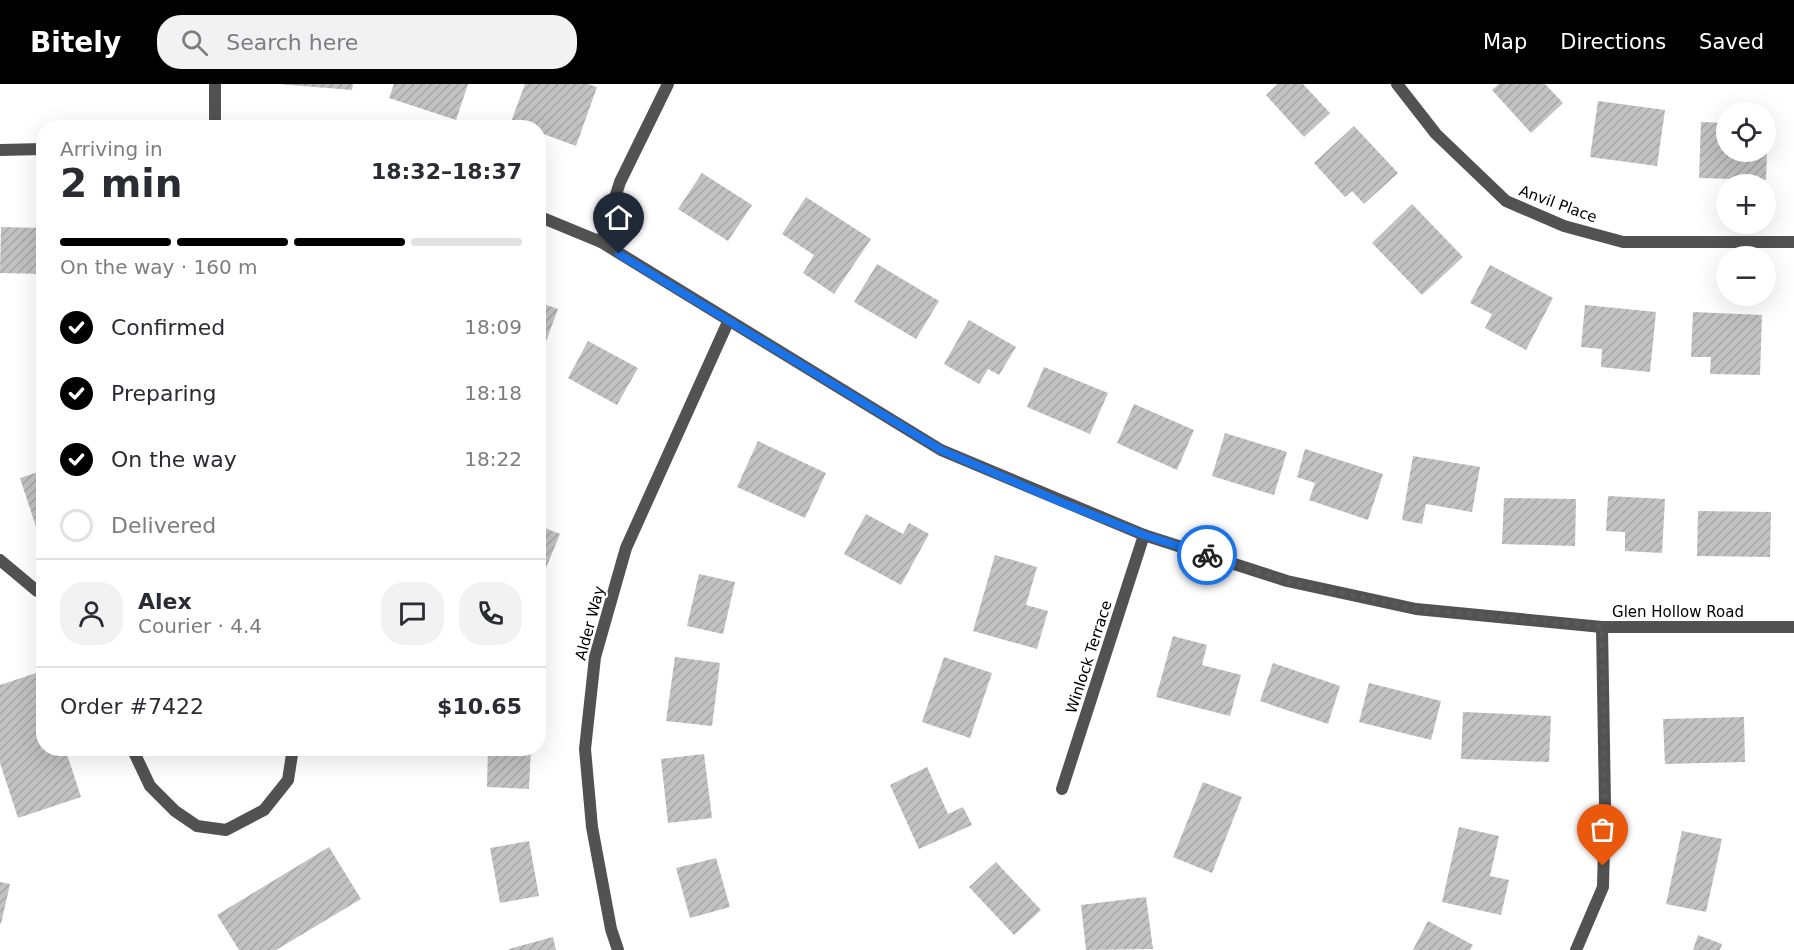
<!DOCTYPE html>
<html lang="en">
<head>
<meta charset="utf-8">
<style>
	:root { --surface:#fff; --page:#f2f2f3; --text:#2b2b33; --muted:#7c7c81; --line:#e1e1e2; --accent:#000 }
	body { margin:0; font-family:"DejaVu Sans",sans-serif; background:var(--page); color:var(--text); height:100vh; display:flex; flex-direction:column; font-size:22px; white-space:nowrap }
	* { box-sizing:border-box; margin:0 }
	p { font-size:20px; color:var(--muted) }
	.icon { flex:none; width:33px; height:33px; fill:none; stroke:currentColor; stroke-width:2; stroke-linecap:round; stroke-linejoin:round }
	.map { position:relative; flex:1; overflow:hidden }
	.drawer { position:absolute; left:36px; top:36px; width:510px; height:636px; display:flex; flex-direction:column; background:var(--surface); border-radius:24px; box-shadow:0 6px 24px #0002 }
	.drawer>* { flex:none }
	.fabs { position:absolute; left:1716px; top:18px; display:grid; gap:12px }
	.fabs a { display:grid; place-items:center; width:60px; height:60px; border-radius:50%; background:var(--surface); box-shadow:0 6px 24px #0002; font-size:30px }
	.pin { position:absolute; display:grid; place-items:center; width:51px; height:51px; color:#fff; margin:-62px -26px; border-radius:50% 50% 50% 0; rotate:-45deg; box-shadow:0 0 6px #0007 }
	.pin .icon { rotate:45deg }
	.courier { position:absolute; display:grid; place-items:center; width:60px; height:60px; margin:-30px; border:4px solid #1a73e8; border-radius:50%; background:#fff; color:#222; box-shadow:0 2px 8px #0007 }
	.summary em { font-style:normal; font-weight:700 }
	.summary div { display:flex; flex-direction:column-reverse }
	.summary { display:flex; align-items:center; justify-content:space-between; height:102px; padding:0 24px }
	h1 { font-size:39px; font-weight:700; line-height:45px }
	.bar { display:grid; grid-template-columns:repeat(4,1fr); gap:9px 6px; align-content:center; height:72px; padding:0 24px }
	.bar i { height:8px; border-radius:4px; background:var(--line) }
	.bar .selected { background:var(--accent) }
	.bar p { grid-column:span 4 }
	.line { display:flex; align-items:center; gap:15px; padding:0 24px; border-top:2px solid var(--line) }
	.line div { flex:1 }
	.round { display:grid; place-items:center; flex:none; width:63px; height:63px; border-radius:24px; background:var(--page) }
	ol { padding:0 24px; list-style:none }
	li { display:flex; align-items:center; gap:18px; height:66px }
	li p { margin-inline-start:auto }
	li .icon { padding:6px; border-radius:50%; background:var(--accent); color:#fff; stroke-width:4 }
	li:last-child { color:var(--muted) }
	li i { width:33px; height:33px; border:3px solid var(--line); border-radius:50% }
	header { display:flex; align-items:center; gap:36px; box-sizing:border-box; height:84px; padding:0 30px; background:var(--accent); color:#fff }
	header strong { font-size:28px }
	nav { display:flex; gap:33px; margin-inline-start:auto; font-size:21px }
	.search { width:420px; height:54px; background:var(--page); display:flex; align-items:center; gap:15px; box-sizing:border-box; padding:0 21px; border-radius:24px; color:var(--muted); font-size:22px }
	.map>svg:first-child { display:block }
</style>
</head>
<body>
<header>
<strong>Bitely</strong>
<div class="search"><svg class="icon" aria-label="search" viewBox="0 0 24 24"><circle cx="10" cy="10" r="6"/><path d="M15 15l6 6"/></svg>Search here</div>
<nav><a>Map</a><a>Directions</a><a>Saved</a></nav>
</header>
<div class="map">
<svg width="1794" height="866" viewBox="0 0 1794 866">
	<defs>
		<pattern id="building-hatch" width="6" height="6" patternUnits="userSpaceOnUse" patternTransform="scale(1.5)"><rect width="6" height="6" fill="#c2c2c2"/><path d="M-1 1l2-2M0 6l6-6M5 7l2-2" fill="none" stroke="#a5a5a5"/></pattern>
	</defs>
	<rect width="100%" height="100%" fill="#fff"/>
	<g fill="url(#building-hatch)">
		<polygon points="278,0 353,0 352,6"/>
		<polygon points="394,0 468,0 456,36 389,14"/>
		<polygon points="525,0 588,0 597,3 576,62 538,48 538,44 526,44 511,38"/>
		<polygon points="1278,0 1303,0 1330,29 1304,53 1266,11"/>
		<polygon points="1499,0 1545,0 1563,19 1531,49 1492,6"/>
		<polygon points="1598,17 1665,26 1657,82 1590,73"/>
		<polygon points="1701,38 1726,39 1726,68 1767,68 1766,96 1699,94"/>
		<polygon points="1354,42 1398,89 1364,120 1352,107 1345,113 1314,79"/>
		<polygon points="702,89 752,121 728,157 678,125"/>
		<polygon points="806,113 871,155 834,210 803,189 814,171 782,150"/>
		<polygon points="1412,120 1463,173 1422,211 1372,159"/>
		<polygon points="1,143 44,144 44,190 0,189"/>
		<polygon points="877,180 939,217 916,255 854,218"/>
		<polygon points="1490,181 1553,214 1526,266 1485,244 1492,230 1470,219"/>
		<polygon points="538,218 558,225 539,276 538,276"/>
		<polygon points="1585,221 1656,228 1650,288 1601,283 1602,265 1581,263"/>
		<polygon points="1693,228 1762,231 1760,291 1710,290 1711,273 1691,273"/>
		<polygon points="969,236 1016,263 999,291 988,285 979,300 944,280"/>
		<polygon points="588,257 638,284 617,321 568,294"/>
		<polygon points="1044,283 1108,309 1090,350 1027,323"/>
		<polygon points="1134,320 1194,346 1177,386 1117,359"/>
		<polygon points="1225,349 1287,368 1274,411 1212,392"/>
		<polygon points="758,357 826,389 805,434 737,403"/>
		<polygon points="1305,365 1383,390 1368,436 1309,416 1315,399 1297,393"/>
		<polygon points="1413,372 1480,383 1472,428 1426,420 1422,440 1402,436"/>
		<polygon points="44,386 44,454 40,455 20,394"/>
		<polygon points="1608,412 1665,415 1662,469 1625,467 1625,448 1606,447"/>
		<polygon points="1504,414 1576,415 1575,462 1502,460"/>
		<polygon points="1698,427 1771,428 1770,473 1697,472"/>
		<polygon points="866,430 903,450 909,439 929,450 901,501 844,470"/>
		<polygon points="538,441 560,450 539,501 538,501"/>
		<polygon points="995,471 1037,483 1026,521 1048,527 1037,565 973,547"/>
		<polygon points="699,490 735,498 723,550 687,542"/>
		<polygon points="1173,552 1207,561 1202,581 1241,591 1230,632 1156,613"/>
		<polygon points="675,573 720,579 712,642 666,637"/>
		<polygon points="944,573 992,589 970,654 922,638"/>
		<polygon points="1273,579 1340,602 1328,640 1260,617"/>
		<polygon points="39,588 44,600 44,664 65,664 81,713 18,734 0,679 0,601"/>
		<polygon points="1369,599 1441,617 1431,656 1359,638"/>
		<polygon points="1463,628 1551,632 1549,678 1461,675"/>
		<polygon points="1744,633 1745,678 1665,680 1663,635"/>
		<polygon points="488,664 531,664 529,705 487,703"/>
		<polygon points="704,670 712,734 668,739 661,675"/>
		<polygon points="927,683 948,730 963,723 972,741 919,765 890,701"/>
		<polygon points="1203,698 1242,713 1212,789 1173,773"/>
		<polygon points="1459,743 1499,752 1490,792 1509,796 1501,831 1442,818"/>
		<polygon points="1682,747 1722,755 1706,828 1666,820"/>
		<polygon points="529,757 539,812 500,819 490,764"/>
		<polygon points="329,763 361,815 276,866 239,866 217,831"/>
		<polygon points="716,774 730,823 690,834 676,784"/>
		<polygon points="996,778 1041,826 1014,851 969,803"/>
		<polygon points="0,798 10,800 1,840 0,839"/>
		<polygon points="1146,813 1153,865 1086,866 1081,821"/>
		<polygon points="1428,837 1473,861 1470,866 1413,866"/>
		<polygon points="1698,851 1722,860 1720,866 1693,866"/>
		<polygon points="553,853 556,866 509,866 509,865"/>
	</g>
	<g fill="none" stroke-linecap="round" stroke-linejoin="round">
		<g stroke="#525252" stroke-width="12">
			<polyline points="1397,0 1436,50 1506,117 1564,142 1623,158 1794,158"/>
			<polyline points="215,44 215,0"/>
			<polyline points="601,158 620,98 668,0"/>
			<polyline points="0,476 37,507 44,507"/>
			<polyline points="132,664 150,702 175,727 197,742 226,746 264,726 288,696 293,664"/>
			<polyline points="1062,705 1144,451"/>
			<polyline points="618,866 611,845 592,743 585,665 595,573 626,464 728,238"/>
			<polyline points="1576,866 1603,803 1605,720 1602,543"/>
		</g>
		<g stroke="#525252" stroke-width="12">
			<polyline points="0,66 44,65"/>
			<polyline points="538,132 601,158 941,366 1144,451 1287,497 1416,525 1602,543 1794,543"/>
		</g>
	</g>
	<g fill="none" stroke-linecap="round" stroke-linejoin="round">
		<polyline stroke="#595959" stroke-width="6" stroke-dasharray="0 10.8" points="1207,471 1287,497 1416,525 1602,543 1605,720 1603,782"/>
		<polyline stroke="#1a73e8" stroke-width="8" points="619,170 941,366 1063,419 1144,451 1207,471"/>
	</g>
	<g text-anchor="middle" stroke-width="4.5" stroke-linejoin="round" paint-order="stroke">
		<g font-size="15" fill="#000" stroke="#fff">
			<text transform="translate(1558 120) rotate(20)" y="5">Anvil Place</text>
			<text x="1678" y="533">Glen Hollow Road</text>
			<text transform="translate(590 539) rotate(-75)" y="5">Alder Way</text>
			<text transform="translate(1089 573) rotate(-72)" y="5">Winlock Terrace</text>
		</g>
	</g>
</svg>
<div class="fabs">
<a><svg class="icon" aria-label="locate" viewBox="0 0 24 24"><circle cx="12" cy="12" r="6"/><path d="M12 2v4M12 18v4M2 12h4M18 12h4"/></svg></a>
<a>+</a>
<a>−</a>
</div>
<div class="pin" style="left:1603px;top:782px;background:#ea580c"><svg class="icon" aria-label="bag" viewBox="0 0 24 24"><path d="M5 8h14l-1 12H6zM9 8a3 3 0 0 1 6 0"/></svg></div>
<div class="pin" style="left:619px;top:170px;background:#1f2937"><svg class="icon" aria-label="home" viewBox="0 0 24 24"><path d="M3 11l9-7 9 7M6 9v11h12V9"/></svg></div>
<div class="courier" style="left:1207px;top:471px"><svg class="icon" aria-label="bike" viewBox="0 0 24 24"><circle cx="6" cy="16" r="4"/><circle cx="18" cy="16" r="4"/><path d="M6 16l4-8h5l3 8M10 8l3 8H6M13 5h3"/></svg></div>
<section class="drawer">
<div class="summary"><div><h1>2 min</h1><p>Arriving in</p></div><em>18:32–18:37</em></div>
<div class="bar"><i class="selected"></i><i class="selected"></i><i class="selected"></i><i></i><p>On the way · 160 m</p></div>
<ol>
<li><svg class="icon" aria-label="check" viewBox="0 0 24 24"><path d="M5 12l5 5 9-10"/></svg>Confirmed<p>18:09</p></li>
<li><svg class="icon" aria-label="check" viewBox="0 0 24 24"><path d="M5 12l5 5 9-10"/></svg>Preparing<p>18:18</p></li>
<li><svg class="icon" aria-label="check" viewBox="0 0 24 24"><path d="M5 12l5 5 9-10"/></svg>On the way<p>18:22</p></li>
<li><i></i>Delivered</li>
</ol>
<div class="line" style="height:108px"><a class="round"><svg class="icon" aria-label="person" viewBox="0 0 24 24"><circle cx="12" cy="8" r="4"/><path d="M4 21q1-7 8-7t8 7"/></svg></a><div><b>Alex</b><p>Courier · 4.4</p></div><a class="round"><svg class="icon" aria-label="chat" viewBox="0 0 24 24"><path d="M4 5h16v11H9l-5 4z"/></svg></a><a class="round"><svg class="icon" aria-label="phone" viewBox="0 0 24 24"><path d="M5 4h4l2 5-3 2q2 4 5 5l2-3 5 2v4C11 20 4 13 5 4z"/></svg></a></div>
<div class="line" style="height:78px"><div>Order #7422</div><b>$10.65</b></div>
</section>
</div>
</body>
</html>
